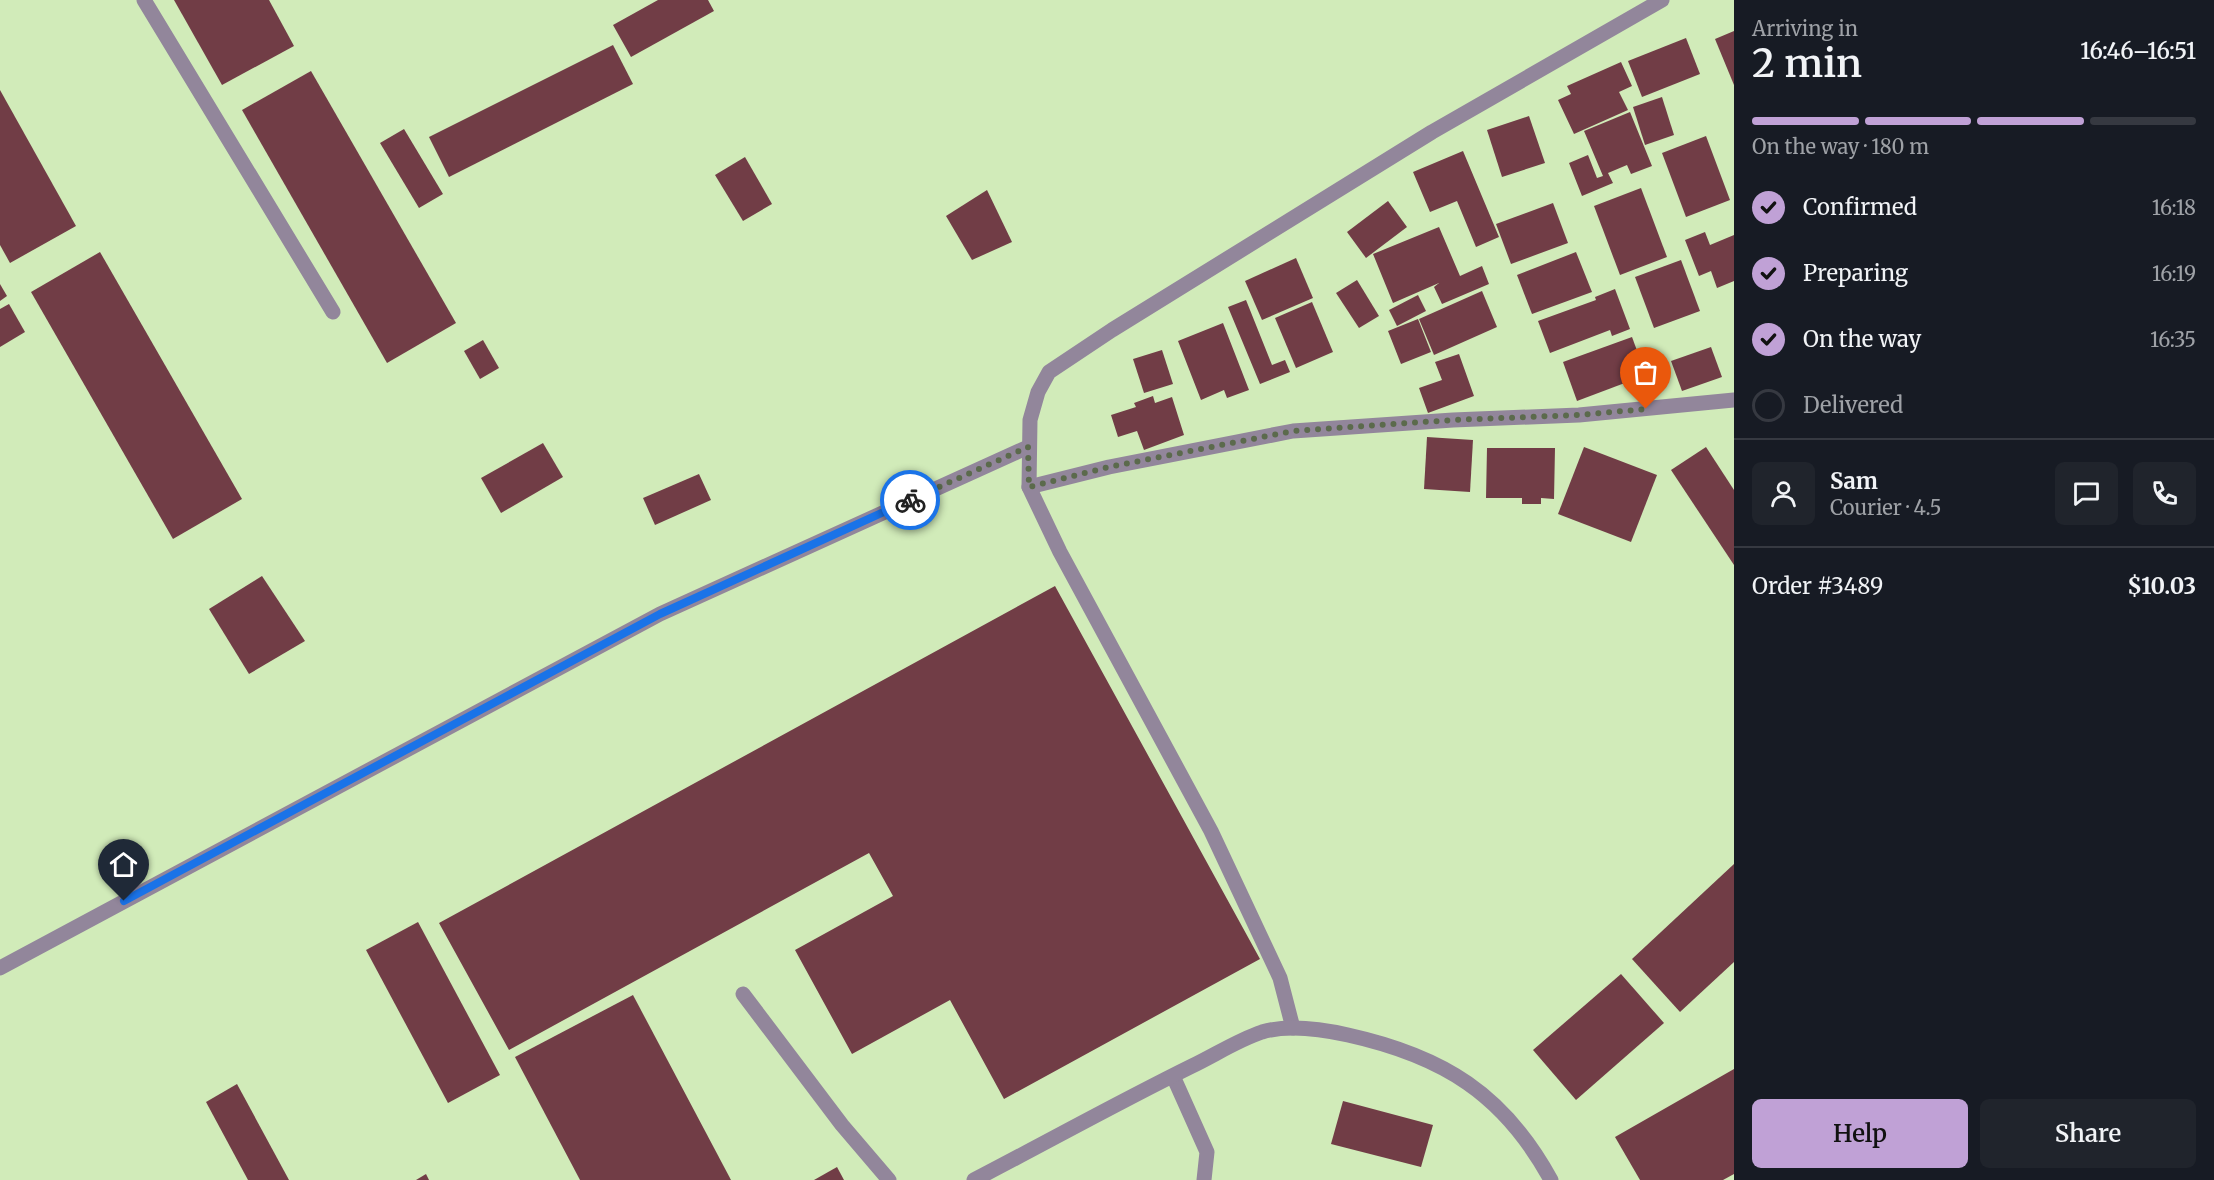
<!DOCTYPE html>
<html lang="en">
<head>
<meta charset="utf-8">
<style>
	:root { --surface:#171b24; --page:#20242c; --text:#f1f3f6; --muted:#9ea1a6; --line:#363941; --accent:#c0a1d6 }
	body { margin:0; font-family:Merriweather,serif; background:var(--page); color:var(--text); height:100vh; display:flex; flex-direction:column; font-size:22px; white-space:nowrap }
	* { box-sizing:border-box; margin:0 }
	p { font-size:20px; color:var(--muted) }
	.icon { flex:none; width:33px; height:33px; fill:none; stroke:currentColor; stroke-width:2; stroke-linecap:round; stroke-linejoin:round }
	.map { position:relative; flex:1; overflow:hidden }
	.drawer { display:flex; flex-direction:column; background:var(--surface); width:480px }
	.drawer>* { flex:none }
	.pin { position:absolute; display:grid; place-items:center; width:51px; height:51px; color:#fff; margin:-62px -26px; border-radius:50% 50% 50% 0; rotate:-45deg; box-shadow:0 0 6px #0007 }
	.pin .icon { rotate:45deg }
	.courier { position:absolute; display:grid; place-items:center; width:60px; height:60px; margin:-30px; border:4px solid #1a73e8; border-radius:50%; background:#fff; color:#222; box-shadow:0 2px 8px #0007 }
	.head em { font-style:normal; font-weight:600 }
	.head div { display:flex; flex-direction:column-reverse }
	.head { display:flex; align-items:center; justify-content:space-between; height:102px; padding:0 18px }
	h1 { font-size:39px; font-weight:600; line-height:45px }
	.bar { display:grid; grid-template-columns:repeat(4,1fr); gap:9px 6px; align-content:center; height:72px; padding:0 18px }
	.bar i { height:8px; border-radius:4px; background:var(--line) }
	.bar .current { background:var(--accent) }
	.bar p { grid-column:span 4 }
	.line { display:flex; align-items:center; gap:15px; padding:0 18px; border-top:2px solid var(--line) }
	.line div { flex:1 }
	.round { display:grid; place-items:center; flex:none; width:63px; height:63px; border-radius:9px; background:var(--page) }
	ol { padding:0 18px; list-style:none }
	li { display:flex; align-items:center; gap:18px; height:66px }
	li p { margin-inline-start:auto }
	li .icon { padding:6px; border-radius:50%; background:var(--accent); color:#111; stroke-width:4 }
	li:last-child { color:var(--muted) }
	li i { width:33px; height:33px; border:3px solid var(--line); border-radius:50% }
	.button { display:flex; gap:12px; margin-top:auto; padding:12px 18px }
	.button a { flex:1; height:69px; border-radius:9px; background:var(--accent); color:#111; font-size:24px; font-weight:600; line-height:69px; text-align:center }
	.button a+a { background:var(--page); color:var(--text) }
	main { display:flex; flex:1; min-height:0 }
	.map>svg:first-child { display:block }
</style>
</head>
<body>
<main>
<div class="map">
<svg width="1734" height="1180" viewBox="0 0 1734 1180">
	<rect width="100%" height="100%" fill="#d1ebb9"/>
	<g fill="#713d46">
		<polygon points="174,0 269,0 294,46 222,85"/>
		<polygon points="658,0 708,0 714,11 631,57 613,25"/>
		<polygon points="1734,31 1734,85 1715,39"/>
		<polygon points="1686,38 1700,74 1642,97 1628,61"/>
		<polygon points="613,45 633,84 449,177 429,137"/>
		<polygon points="1621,62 1632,86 1619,92 1628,110 1574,134 1558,100 1571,94 1567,86"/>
		<polygon points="311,71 456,323 387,363 242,110"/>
		<polygon points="0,90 76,226 10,263 0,245"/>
		<polygon points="1662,97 1674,135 1645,145 1633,107"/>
		<polygon points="1630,112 1652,166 1631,174 1627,165 1608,173 1613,183 1582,196 1569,163 1588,155 1597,178 1603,176 1584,131"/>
		<polygon points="1529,116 1545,163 1502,177 1487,130"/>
		<polygon points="404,129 443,194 419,208 380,143"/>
		<polygon points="1706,136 1730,200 1686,217 1662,153"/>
		<polygon points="1463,151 1499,237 1476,247 1457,201 1430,212 1413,172"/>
		<polygon points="745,157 772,204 743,221 715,175"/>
		<polygon points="1641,188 1667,257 1620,275 1594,206"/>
		<polygon points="987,190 1012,242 972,260 946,216"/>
		<polygon points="1388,201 1407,227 1366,258 1347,232"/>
		<polygon points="1553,203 1568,243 1511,264 1496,224"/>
		<polygon points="1439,227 1460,276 1482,266 1489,284 1442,304 1434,287 1439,283 1393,303 1373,254"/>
		<polygon points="1705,232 1710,245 1734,235 1734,281 1717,288 1711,271 1699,276 1685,240"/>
		<polygon points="100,252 242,499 173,539 31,292"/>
		<polygon points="1576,252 1592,292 1532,314 1517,275"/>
		<polygon points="1296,258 1313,298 1262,320 1245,281"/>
		<polygon points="1681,260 1700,311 1654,328 1635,277"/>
		<polygon points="1357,280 1379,316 1359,328 1336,293"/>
		<polygon points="0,284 7,296 0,301"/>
		<polygon points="1615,289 1630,329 1612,336 1610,330 1550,353 1538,321 1596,300 1595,297"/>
		<polygon points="1482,291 1497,327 1434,355 1419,319"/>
		<polygon points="1418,295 1426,311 1397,326 1389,310"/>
		<polygon points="1246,300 1272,365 1285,360 1290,372 1260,384 1228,307"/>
		<polygon points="1312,302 1333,352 1296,368 1275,318"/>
		<polygon points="9,304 25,332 0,347 0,309"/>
		<polygon points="1418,319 1431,352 1401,364 1388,331"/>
		<polygon points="1223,323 1249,390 1227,398 1224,390 1201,400 1178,341"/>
		<polygon points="1632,337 1646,375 1577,401 1563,362"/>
		<polygon points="483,340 499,368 480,379 464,351"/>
		<polygon points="1711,347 1722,377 1682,391 1671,361"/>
		<polygon points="1162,350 1173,384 1144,393 1133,359"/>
		<polygon points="1459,354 1474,396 1428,413 1419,388 1442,380 1435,362"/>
		<polygon points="1153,396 1155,403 1172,397 1184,435 1144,450 1137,431 1118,437 1111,415 1136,407 1134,403"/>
		<polygon points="1427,437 1473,440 1470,492 1424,489"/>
		<polygon points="543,443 563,477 501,513 481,478"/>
		<polygon points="1584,447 1657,475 1631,542 1558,514"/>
		<polygon points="1706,447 1734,490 1734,565 1671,470"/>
		<polygon points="1487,448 1555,448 1554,499 1541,498 1541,504 1522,504 1522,498 1486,498"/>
		<polygon points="699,474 711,500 655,525 643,498"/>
		<polygon points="262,576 305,641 249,674 209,609"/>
		<polygon points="1055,586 1260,959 1004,1099 950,1000 852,1054 795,950 893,896 869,853 509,1050 439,923"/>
		<polygon points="1734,864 1734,962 1680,1012 1632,959"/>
		<polygon points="418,922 500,1075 448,1103 366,950"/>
		<polygon points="1621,974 1664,1023 1576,1100 1533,1050"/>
		<polygon points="633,995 731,1180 580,1180 515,1057"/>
		<polygon points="1734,1069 1734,1174 1723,1180 1640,1180 1615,1137"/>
		<polygon points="237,1084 289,1180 248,1180 206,1102"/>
		<polygon points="1343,1101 1433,1125 1421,1167 1331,1144"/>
		<polygon points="837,1167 844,1180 814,1180"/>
		<polygon points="426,1174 429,1180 416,1180"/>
	</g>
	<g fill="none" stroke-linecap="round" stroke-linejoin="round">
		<g stroke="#92869b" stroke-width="15">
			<polyline points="144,0 333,312"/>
			<polyline points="1029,487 1109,467 1293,431 1453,420 1579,415 1734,400"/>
			<polyline points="0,968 660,614 1028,447"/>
			<polyline points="743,994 842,1125 889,1180"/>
			<polyline points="1293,1028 1280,978 1211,831 1060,552 1029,487 1030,420 1038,392 1049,372 1112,330 1432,132 1662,0"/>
			<polyline points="1173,1076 1207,1152 1204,1180"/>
			<path d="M 974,1180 C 1047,1142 1119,1102 1192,1066 C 1215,1055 1238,1040 1262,1032 C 1289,1024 1321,1029 1348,1035 C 1443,1056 1504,1094 1551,1180"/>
		</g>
	</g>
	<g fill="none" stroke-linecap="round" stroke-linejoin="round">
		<polyline stroke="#5b6a4c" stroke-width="6" stroke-dasharray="0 10.8" points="910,500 1028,447 1029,487 1109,467 1293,431 1453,420 1579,415 1646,409"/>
		<polyline stroke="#1a73e8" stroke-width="8" points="124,901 660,614 910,500"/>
	</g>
</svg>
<div class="pin" style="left:1646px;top:409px;background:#ea580c"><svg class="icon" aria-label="bag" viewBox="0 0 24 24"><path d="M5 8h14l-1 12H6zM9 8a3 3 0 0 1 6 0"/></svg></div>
<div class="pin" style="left:124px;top:901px;background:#1f2937"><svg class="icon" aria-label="home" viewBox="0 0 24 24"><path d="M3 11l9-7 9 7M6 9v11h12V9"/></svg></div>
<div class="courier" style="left:910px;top:500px"><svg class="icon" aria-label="bike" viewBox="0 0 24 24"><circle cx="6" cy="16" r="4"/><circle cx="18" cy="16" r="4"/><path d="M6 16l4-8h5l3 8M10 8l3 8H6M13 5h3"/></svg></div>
</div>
<section class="drawer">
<div class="head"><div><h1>2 min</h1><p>Arriving in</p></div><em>16:46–16:51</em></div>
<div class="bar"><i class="current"></i><i class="current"></i><i class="current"></i><i></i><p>On the way · 180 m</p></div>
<ol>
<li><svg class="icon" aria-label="check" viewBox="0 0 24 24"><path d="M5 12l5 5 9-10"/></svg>Confirmed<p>16:18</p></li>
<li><svg class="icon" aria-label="check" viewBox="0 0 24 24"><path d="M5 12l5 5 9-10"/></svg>Preparing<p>16:19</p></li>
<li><svg class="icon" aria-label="check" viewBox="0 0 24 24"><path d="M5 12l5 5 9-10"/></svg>On the way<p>16:35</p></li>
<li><i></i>Delivered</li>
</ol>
<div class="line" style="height:108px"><a class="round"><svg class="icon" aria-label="person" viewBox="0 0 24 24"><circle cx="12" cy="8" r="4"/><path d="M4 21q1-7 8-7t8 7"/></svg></a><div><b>Sam</b><p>Courier · 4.5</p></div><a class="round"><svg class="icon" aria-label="chat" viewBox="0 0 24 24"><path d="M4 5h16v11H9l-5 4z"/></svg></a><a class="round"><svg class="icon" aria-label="phone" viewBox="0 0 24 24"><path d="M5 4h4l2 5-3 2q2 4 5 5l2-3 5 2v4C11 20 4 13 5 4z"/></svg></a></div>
<div class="line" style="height:78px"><div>Order #3489</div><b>$10.03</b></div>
<div class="button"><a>Help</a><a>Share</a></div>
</section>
</main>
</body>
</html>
